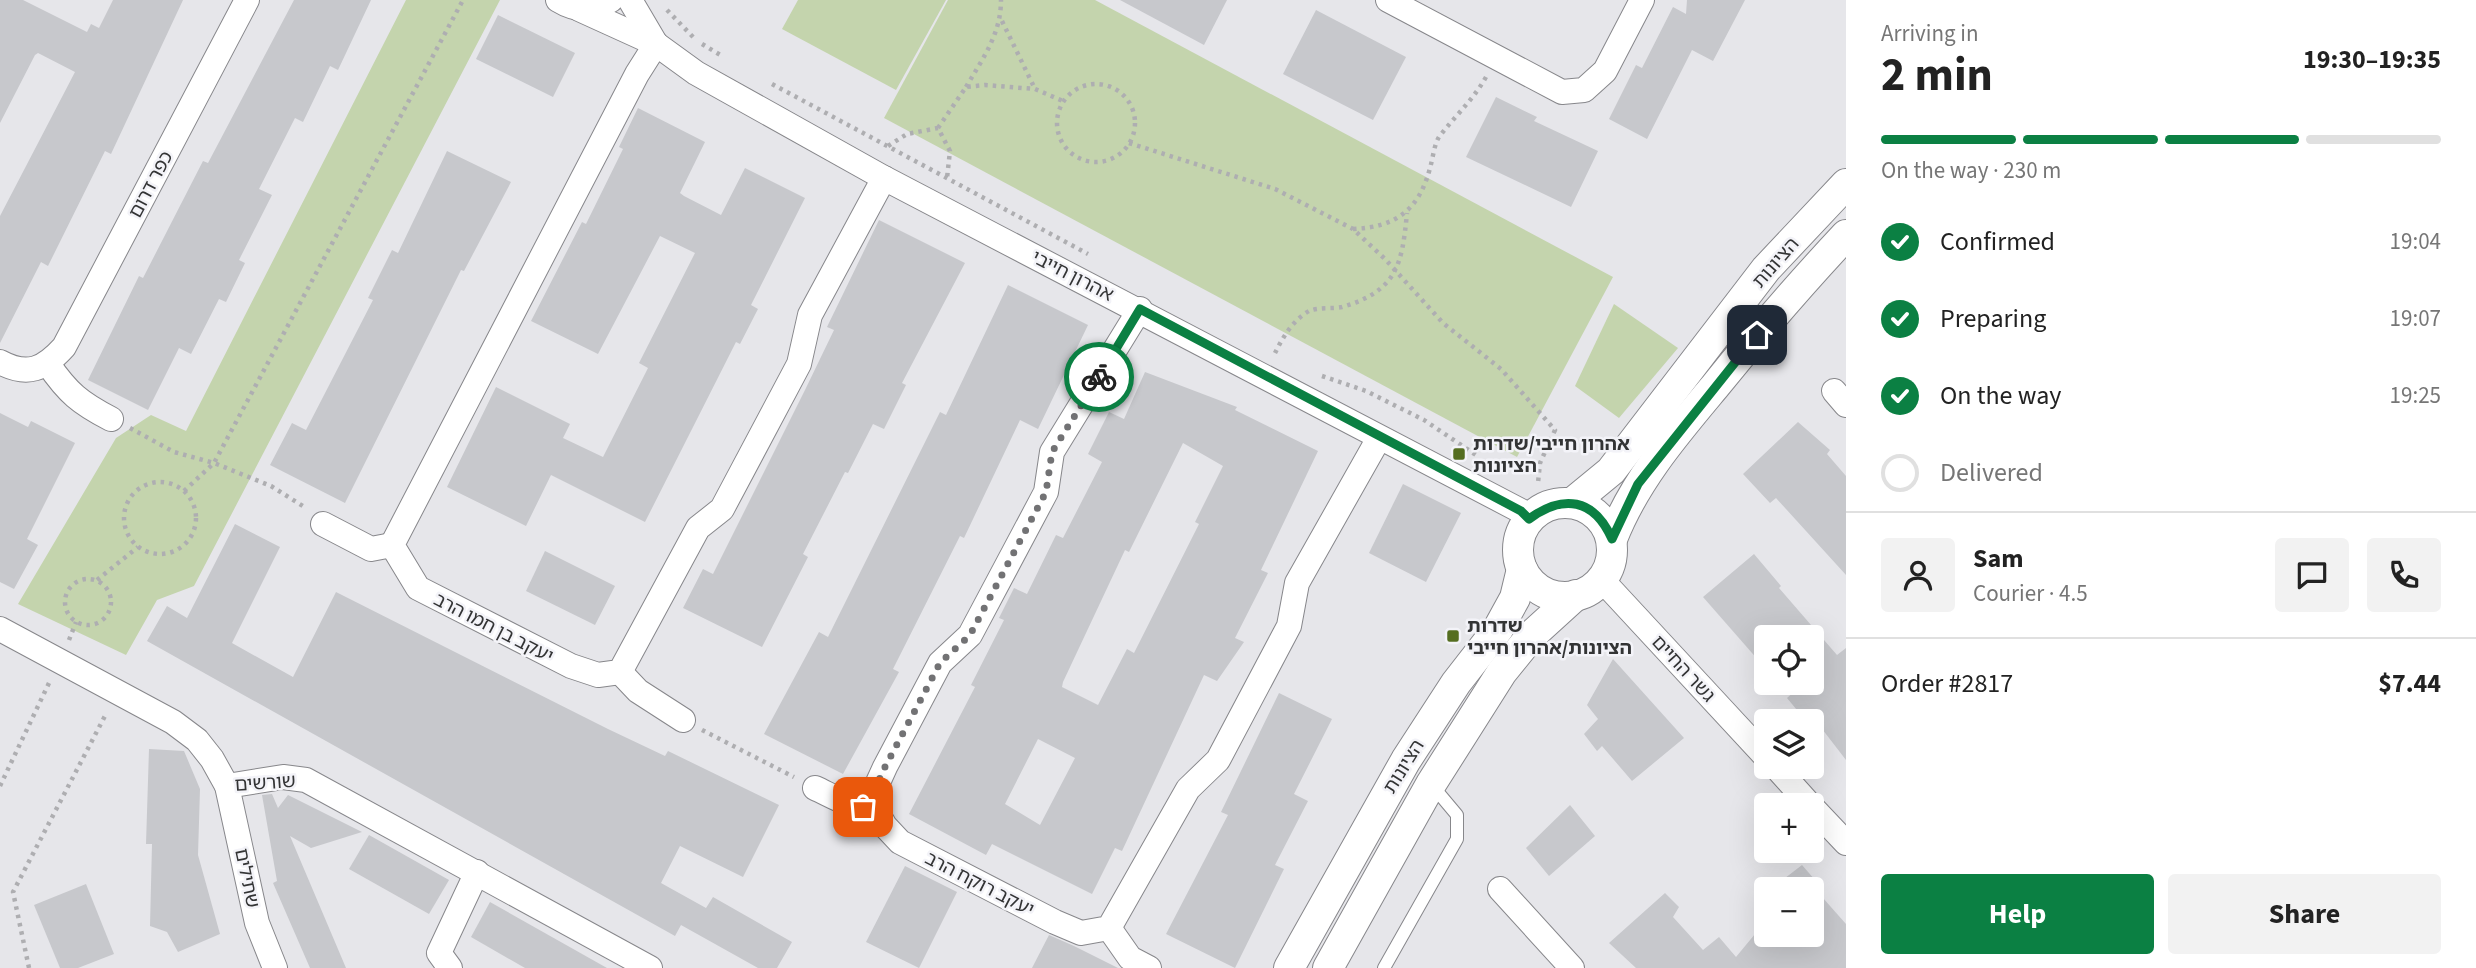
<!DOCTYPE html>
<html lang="en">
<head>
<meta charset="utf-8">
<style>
	:root { --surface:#fff; --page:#f2f2f2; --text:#222; --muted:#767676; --line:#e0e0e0; --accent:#0b8043 }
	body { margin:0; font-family:"Source Sans 3","Noto Sans Hebrew",sans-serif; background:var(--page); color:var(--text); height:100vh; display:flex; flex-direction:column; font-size:26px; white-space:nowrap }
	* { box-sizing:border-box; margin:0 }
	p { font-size:23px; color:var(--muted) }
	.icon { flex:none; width:38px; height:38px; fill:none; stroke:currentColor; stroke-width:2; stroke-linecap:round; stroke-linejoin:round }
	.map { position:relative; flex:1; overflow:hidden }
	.drawer { display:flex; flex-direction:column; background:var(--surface); width:630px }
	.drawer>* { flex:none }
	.tools { position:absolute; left:1754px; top:625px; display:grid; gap:14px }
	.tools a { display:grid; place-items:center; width:70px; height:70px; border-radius:7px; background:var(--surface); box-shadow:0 7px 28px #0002; font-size:35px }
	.pin { position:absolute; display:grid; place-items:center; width:60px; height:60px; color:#fff; margin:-30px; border-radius:14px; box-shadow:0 4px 10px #0006 }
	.courier { position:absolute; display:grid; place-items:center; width:70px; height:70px; margin:-35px; border:5px solid #0b8043; border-radius:50%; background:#fff; color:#222; box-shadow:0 2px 9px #0007 }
	.summary em { font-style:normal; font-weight:700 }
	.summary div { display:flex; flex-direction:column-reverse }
	.summary { display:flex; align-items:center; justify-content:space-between; height:119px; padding:0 35px }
	h1 { font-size:46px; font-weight:700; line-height:52px }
	.bar { display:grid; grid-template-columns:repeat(4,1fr); gap:10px 7px; align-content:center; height:84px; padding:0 35px }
	.bar i { height:9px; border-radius:5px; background:var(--line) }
	.bar .on { background:var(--accent) }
	.bar p { grid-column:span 4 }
	.line { display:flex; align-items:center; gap:18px; padding:0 35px; border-top:2px solid var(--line) }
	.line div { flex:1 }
	.round { display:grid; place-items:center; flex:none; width:74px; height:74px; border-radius:7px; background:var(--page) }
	ol { padding:0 35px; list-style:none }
	li { display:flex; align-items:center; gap:21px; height:77px }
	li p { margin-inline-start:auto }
	li .icon { padding:7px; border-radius:50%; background:var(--accent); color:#fff; stroke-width:4 }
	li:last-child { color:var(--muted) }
	li i { width:38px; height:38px; border:4px solid var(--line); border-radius:50% }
	.cta { display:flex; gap:14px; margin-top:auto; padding:14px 35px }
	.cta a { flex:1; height:80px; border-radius:7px; background:var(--accent); color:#fff; font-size:28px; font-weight:700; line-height:80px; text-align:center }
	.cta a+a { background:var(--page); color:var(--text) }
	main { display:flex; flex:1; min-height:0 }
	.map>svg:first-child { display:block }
</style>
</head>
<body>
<main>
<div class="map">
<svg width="1846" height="968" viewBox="0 0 1846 968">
	<rect width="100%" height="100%" fill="#e6e6ea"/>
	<g fill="#c4d4ad">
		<polygon points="406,0 500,0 194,586 157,600 126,655 18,604 116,438 151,415 186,431"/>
		<polygon points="798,0 946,0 896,90 782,29"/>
		<polygon points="948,0 1095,0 1613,277 1517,457 884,118"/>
		<polygon points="1614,304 1678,348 1619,418 1575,386"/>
	</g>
	<g fill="#c7c8cc" fill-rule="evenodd">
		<polygon points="0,0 23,0 87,32 91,24 99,28 113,0 183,0 111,154 105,151 48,266 41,262 0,343 0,216 75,72 38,53 35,55 0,123"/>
		<polygon points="294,0 371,0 338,70 330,66 303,122 295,118 259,189 272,195 239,260 245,263 226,302 219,299 191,354 179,348 148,410 88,380 139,276 143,278 203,161 208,163"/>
		<polygon points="1120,0 1227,0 1204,45"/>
		<polygon points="1687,0 1745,0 1713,61 1692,50 1647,139 1609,119 1636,65 1642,68 1673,7 1686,14"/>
		<polygon points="1316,10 1406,57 1373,120 1283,74"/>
		<polygon points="498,15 575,53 553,97 476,59"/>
		<polygon points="1496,97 1537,117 1534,121 1598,151 1571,207 1466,157"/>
		<polygon points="638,108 705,142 680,193 684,196 721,215 745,168 805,198 751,305 758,309 740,344 736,342 645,522 551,475 526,526 447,487 496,387 570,424 563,438 603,457 648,368 639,363 695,253 660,236 598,354 531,321 582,222 586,224 623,149 619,147"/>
		<polygon points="447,151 511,182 464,271 461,270 345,503 270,465 292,423 306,430 373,300 368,298 392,250 398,253"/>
		<polygon points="879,220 965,263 902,383 906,385 884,429 873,424 848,473 845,472 803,554 808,557 762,647 683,608 703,569 713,574 805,390 834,330 827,327"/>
		<polygon points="1008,285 1088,325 1038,429 1020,420 964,538 960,536 893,669 899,672 843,774 764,734 819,632 828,637 940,412 946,415"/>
		<path d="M 1145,372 L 1237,407 L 1235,410 L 1318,451 L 1261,570 L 1268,573 L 1235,638 L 1244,642 L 1217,681 L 1204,675 L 1122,851 L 1115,848 L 1092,894 L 992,844 L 986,855 L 909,814 L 975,687 L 971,685 L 1004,620 L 999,618 L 1014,588 L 1027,594 L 1056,535 L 1063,538 L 1102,462 L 1088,454 L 1109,412 L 1124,419 ZM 1183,443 L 1223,466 L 1195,522 L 1199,524 L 1134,653 L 1127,649 L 1098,705 L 1062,687 L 1063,682 L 1125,550 L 1129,552 ZM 1038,739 L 1075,758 L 1040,825 L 1005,804 Z"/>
		<polygon points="0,413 28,427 31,421 75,443 27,539 38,545 14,589 0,582"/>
		<polygon points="1798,422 1830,450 1827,454 1846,476 1846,575 1776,498 1770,503 1743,474"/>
		<polygon points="1403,484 1461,513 1426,582 1369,553"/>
		<polygon points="235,524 280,547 232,643 293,677 336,592 608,729 665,756 668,751 779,805 743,877 680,846 661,883 706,908 713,897 792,942 777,968 758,968 681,925 675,936 147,641 167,606 187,618"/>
		<polygon points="545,551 615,586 595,625 526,591"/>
		<polygon points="1754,554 1781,586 1779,588 1837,655 1846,648 1846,760 1819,725 1814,730 1811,721 1806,721 1787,698 1805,682 1811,682 1811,637 1766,637 1766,669 1703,597"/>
		<polygon points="1613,659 1684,738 1632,781 1602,746 1597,751 1584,734 1598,719 1587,705"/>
		<polygon points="1279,693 1332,719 1294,794 1308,801 1275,865 1284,869 1235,968 1166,934 1228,815 1221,812"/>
		<polygon points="149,749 184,751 200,789 198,855 220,934 178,952 167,932 150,926 152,844 146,844"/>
		<polygon points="272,794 278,808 288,795 362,832 311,848 290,836 346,968 310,968 273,883 277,881 262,795"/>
		<polygon points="1570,805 1595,836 1549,876 1526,848"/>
		<polygon points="369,835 449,880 429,914 349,869"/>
		<polygon points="1802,865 1823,889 1815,889 1846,924 1846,968 1636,968 1609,943 1665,893 1679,907 1673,917 1703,950 1719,937 1736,957 1755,934 1811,934 1811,889 1771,889"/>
		<polygon points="905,866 957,892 919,968 866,942"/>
		<polygon points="86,884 114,954 78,968 60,968 34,905"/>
		<polygon points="490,902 607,968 525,968 471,937"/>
		<polygon points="1049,935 1074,946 1118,968 1032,968"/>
	</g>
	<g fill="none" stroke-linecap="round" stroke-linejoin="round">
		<defs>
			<polyline id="service" points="1384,968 1457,839 1457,815 1431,784"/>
			<g id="minor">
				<path d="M 558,0 C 576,11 593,12 611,0"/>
				<polyline points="630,0 656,44"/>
				<polyline points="1388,0 1562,92 1584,90 1605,71 1642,0"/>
				<polyline points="579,9 656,44 696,73 884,178 1521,511 1529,519"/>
				<polyline points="656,44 637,74 392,545 418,588 571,666 598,675 620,672 698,528 722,509 799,364 810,315 884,178"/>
				<polyline points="1140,309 1052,452 1046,492 970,635 940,663 885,767 875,789 873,805 885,826 900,842 1055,922 1081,933 1109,928 1188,789 1218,760 1289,626 1297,583 1379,438"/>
				<path d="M 0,362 C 28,377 44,369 64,347 L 247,0"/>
				<path d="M 48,364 C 68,393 80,403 111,419"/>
				<polyline points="1834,391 1846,405"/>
				<polyline points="323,524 371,549 392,545"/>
				<polyline points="1602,580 1766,757"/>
				<polyline points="0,629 173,722 197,740 212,759 227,786 257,923 275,968"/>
				<polyline points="620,672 638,691 683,720"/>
				<polyline points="1775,766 1810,805"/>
				<polyline points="227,786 283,777 306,780 650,968"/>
				<path d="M 815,788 C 833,796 853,810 873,805"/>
				<polyline points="1811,806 1846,843"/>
				<polyline points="1500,889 1572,968"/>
				<polyline points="1109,928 1130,958 1149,968"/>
				<polyline points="450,968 439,953 477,872"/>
			</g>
			<g id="tertiary">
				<polyline points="1572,503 1611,471 1766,269 1846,184"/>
				<circle cx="1565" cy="550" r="47"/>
				<path d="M 1612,539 C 1635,480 1676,433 1716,385 C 1758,333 1801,283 1846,235"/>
				<polyline points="1289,968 1406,760 1456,683 1498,629 1515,598 1522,569"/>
				<polyline points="1328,968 1431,784 1502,672 1532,635 1576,595"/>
			</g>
		</defs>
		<use href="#service" stroke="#87878b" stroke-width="14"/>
		<use href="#minor" stroke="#87878b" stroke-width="26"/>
		<use href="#tertiary" stroke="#87878b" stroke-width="32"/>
		<g stroke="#aeaeb1" stroke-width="4.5" stroke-dasharray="3.5 5" stroke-linecap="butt">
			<polyline points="667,10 695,39"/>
			<polyline points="1002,21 1035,89"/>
			<polyline points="702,44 722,56"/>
			<path d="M 1486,77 C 1473,100 1455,116 1439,137 C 1434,145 1433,158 1430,168 C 1419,210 1396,227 1353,229 L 1385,259 L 1443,323 L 1501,369 L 1555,430 L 1540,463 L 1538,483"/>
			<polyline points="772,84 1088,254"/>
			<circle cx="1096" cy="123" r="39"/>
			<path d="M 966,87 C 983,58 1001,34 1001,0"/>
			<polyline points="938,128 966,87 985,85 1035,89 1063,101"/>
			<polyline points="1129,143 1275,189 1353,229"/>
			<polyline points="888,146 907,134 938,128 950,151 947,178"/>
			<path d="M 1275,353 C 1283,337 1293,320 1309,311 C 1318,307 1332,309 1342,307 C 1397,291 1402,265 1407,213"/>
			<polyline points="1322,376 1366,391 1424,420 1476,455"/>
			<polyline points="130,428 174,452 214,463 271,486 306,508"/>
			<circle cx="160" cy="518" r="36"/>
			<polyline points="184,491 214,463 463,0"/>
			<circle cx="88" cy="602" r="23"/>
			<polyline points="97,580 138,547"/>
			<polyline points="69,640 76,622"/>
			<polyline points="702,730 794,777"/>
			<polyline points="0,786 49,683"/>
			<polyline points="29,968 13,892 106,714"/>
		</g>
		<use href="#service" stroke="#fff" stroke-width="12"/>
		<use href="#minor" stroke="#fff" stroke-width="24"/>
		<use href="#tertiary" stroke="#fff" stroke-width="30"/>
	</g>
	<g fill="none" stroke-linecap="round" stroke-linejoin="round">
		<polyline stroke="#727274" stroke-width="7" stroke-dasharray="0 12.6" points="863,807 873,805 875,789 885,767 929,684 940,663 970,635 1046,492 1052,452 1099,377"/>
		<path stroke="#0b8043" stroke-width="9" d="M 1099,377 L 1140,309 L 1521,511 L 1529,519 C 1563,494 1594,498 1612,539 L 1638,484 L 1757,335"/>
	</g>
	<g fill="#556e20" stroke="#f3f3f8" stroke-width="2.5">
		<rect x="1452" y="447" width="14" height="14" rx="3.5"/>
		<rect x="1446" y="629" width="14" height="14" rx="3.5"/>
	</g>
	<g text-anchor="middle" stroke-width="5" stroke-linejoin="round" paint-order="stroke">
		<g font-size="19" fill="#333435" stroke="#f3f3f8">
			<text transform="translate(150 184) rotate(-62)" y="7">כפר דרום</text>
			<text transform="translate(1775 262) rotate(-49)" y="7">הציונות</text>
			<text transform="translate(1073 275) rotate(27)" y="7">אהרון חייבי</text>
			<text transform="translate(494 627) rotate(27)" y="7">יעקב בן חמו הרב</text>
			<text transform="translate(1684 668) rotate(47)" y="7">גשר החיים</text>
			<text transform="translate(1403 766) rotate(-58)" y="7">הציונות</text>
			<text transform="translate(265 782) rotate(-4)" y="7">שורשים</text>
			<text transform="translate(248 878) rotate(78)" y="7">שתילים</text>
			<text transform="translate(980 883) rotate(27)" y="7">יעקב רוקח הרב</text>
		</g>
		<g font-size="19" font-weight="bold" fill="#333435" stroke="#f3f3f8" text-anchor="start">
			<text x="1473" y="450">אהרון חייבי/שדרות<tspan x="1473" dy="22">הציונות</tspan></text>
			<text x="1467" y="632">שדרות<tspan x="1467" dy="22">הציונות/אהרון חייבי</tspan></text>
		</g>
	</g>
</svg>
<div class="tools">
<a><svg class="icon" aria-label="locate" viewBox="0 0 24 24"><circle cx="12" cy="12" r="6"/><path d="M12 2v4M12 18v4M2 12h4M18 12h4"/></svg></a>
<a><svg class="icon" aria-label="layers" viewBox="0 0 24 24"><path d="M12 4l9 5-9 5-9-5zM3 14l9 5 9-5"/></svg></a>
<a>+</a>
<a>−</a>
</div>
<div class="pin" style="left:863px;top:807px;background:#ea580c"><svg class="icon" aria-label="bag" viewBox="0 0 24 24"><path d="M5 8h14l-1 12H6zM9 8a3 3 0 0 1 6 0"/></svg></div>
<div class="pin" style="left:1757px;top:335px;background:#1f2937"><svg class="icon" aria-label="home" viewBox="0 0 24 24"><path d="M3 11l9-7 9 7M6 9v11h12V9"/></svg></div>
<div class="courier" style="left:1099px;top:377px"><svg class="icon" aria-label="bike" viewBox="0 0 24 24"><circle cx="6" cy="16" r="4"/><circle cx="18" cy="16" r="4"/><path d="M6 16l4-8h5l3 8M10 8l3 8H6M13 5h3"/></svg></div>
</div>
<section class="drawer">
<div class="summary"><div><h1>2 min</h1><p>Arriving in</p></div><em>19:30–19:35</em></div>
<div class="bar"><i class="on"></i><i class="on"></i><i class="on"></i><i></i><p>On the way · 230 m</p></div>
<ol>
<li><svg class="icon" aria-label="check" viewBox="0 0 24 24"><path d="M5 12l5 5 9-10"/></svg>Confirmed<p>19:04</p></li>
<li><svg class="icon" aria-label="check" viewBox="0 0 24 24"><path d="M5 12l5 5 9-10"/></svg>Preparing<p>19:07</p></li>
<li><svg class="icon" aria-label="check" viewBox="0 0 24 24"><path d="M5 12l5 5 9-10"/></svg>On the way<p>19:25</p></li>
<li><i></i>Delivered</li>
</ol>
<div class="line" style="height:126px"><a class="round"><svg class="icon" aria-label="person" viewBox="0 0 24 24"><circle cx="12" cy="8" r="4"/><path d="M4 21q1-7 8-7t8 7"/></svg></a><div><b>Sam</b><p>Courier · 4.5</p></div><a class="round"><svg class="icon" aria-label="chat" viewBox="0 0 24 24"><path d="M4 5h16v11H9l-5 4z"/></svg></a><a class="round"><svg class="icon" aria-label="phone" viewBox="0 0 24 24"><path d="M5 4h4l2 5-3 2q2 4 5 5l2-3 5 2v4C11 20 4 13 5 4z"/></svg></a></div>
<div class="line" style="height:91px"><div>Order #2817</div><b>$7.44</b></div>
<div class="cta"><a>Help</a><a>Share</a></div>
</section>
</main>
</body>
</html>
